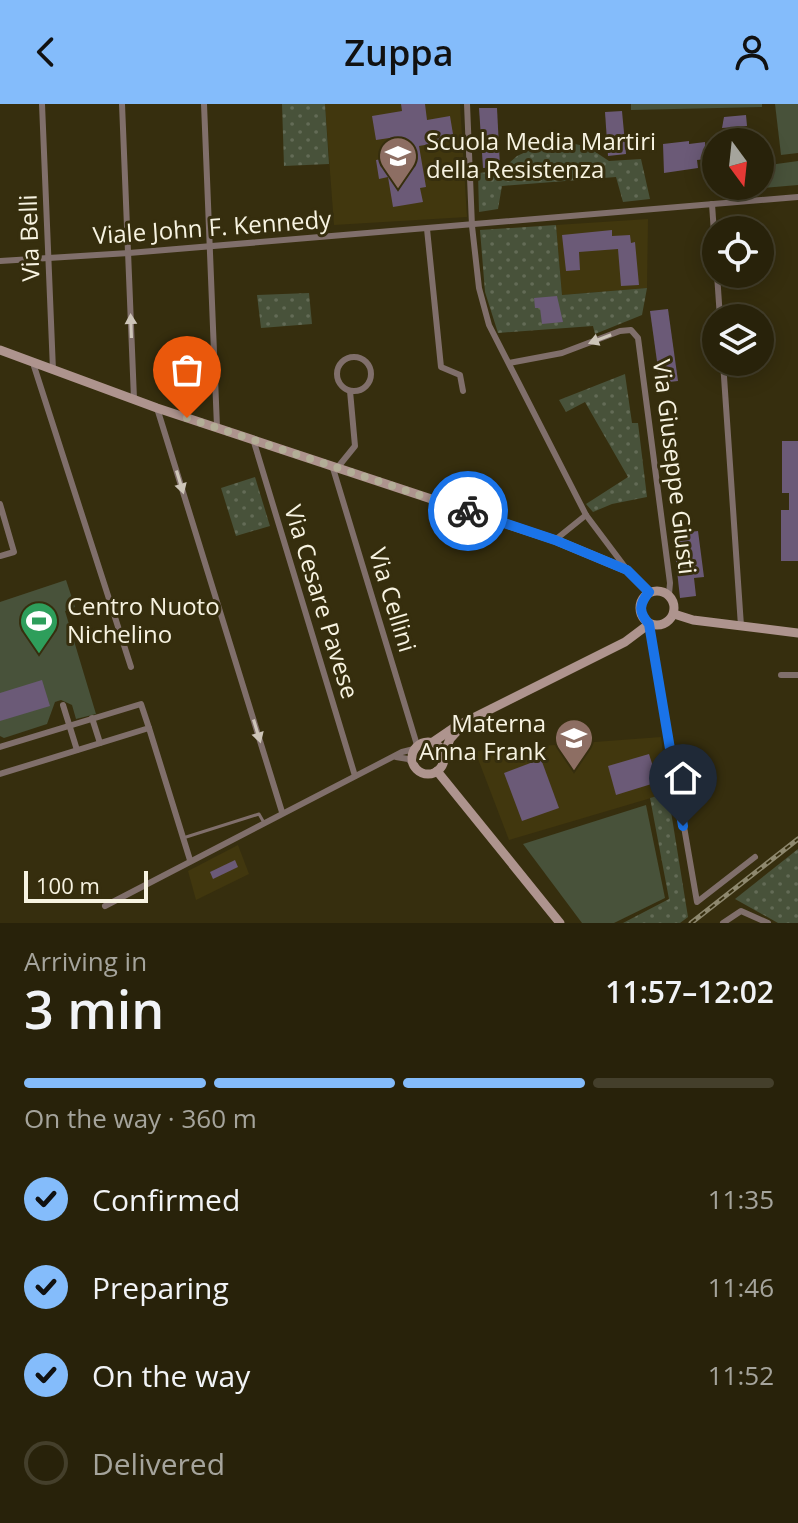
<!DOCTYPE html>
<html lang="en">
<head>
<meta charset="utf-8">
<style>
	:root { --surface:#28220a; --page:#342f18; --text:#f1f3f6; --muted:#a5a49c; --line:#443f2b; --accent:#84bcfb }
	body { margin:0; font-family:"Open Sans",sans-serif; background:var(--page); color:var(--text); height:100vh; display:flex; flex-direction:column; font-size:30px; white-space:nowrap }
	* { box-sizing:border-box; margin:0 }
	p { font-size:26px; color:var(--muted) }
	.icon { flex:none; width:44px; height:44px; fill:none; stroke:currentColor; stroke-width:2; stroke-linecap:round; stroke-linejoin:round }
	.map { position:relative; height:819px; overflow:hidden }
	.drawer { display:flex; flex-direction:column; background:var(--surface); flex:1 }
	.drawer>* { flex:none }
	.needle { width:52px; rotate:165deg }
	.fabs { position:absolute; left:702px; top:24px; display:grid; gap:16px }
	.fabs a { display:grid; place-items:center; width:72px; height:72px; border-radius:50%; background:var(--surface); box-shadow:0 4px 20px #0003,0 0 0 2px var(--line); font-size:40px }
	.scale { position:absolute; left:24px; bottom:20px; width:124px; box-sizing:border-box; padding-left:8px; border:4px solid #f7f3e1; border-top:0; font-size:22px; line-height:28px; white-space:nowrap; color:#f7f3e1; -webkit-text-stroke:6px #362e0e; paint-order:stroke }
	.pin { position:absolute; display:grid; place-items:center; width:68px; height:68px; color:#fff; margin:-82px -34px; border-radius:50% 50% 50% 0; rotate:-45deg; box-shadow:0 0 8px #0007 }
	.pin .icon { rotate:45deg }
	.courier { position:absolute; display:grid; place-items:center; width:80px; height:80px; margin:-40px; border:6px solid #1a73e8; border-radius:50%; background:#fff; color:#222; box-shadow:0 2px 10px #0007 }
	.head em { font-style:normal; font-weight:600 }
	.head div { display:flex; flex-direction:column-reverse }
	.head { display:flex; align-items:center; justify-content:space-between; height:136px; padding:0 24px }
	h1 { font-size:52px; font-weight:600; line-height:60px }
	.bar { display:grid; grid-template-columns:repeat(4,1fr); gap:12px 8px; align-content:center; height:96px; padding:0 24px }
	.bar i { height:10px; border-radius:6px; background:var(--line) }
	.bar .active { background:var(--accent) }
	.bar p { grid-column:span 4 }
	ol { padding:0 24px; list-style:none }
	li { display:flex; align-items:center; gap:24px; height:88px }
	li p { margin-inline-start:auto }
	li .icon { padding:8px; border-radius:50%; background:var(--accent); color:#111; stroke-width:4 }
	li:last-child { color:var(--muted) }
	li i { width:44px; height:44px; border:4px solid var(--line); border-radius:50% }
	header { display:flex; justify-content:space-between; align-items:center; height:104px; padding:0 24px; background:var(--accent); color:#111; font-size:36px; font-weight:600 }
	.map>svg:first-child { display:block }
</style>
</head>
<body>
<header><svg class="icon" aria-label="back" viewBox="0 0 24 24"><path d="M15 5l-7 7 7 7"/></svg>Zuppa<svg class="icon" aria-label="person" viewBox="0 0 24 24"><circle cx="12" cy="8" r="4"/><path d="M4 21q1-7 8-7t8 7"/></svg></header>
<div class="map">
<svg width="798" height="819" viewBox="0 0 798 819">
	<defs>
		<pattern id="park-dots" width="8" height="8" patternUnits="userSpaceOnUse" patternTransform="scale(2)"><rect width="8" height="8" fill="#48523a"/><path d="M2 2h.1M6 6h.1" fill="none" stroke="#636b56" stroke-width="1.8" stroke-linecap="round"/></pattern>
	</defs>
	<rect width="100%" height="100%" fill="#362e0e"/>
	<g fill="#41370e">
		<polygon points="325,0 460,0 467,113 334,121"/>
		<polygon points="648,115 647,184 562,191 556,121"/>
		<polygon points="661,633 668,689 509,736 475,647"/>
		<polygon points="238,741 249,770 196,796 188,767"/>
	</g>
	<g fill="#48523a">
		<polygon points="631,0 762,0 762,3 631,6"/>
		<polygon points="775,0 798,0 798,49 781,51"/>
		<polygon points="798,57 798,81 763,84 762,62"/>
		<polygon points="66,476 75,503 65,507 96,610 76,615 72,601 61,596 55,598 47,620 4,634 0,632 0,498"/>
		<polygon points="646,701 665,794 614,819 582,819 523,740"/>
	</g>
	<g fill="url(#park-dots)">
		<polygon points="282,0 325,0 329,60 284,62"/>
		<polygon points="571,39 588,43 609,57 641,55 650,95 623,98 616,73 502,82 498,105 479,108 478,69 500,67 517,52 532,45 549,40"/>
		<polygon points="556,121 562,191 647,184 642,211 595,230 593,222 498,229 485,188 480,126"/>
		<polygon points="309,189 312,220 261,224 257,191"/>
		<polygon points="625,270 632,319 638,319 647,393 612,400 593,408 586,400 628,373 585,298 566,308 559,296"/>
		<polygon points="255,373 270,422 236,432 221,384"/>
		<polygon points="668,689 688,813 680,819 623,819 669,795 650,694"/>
		<polygon points="798,745 798,819 778,819 735,795"/>
	</g>
	<g fill="#6b5a77">
		<polygon points="401,0 425,0 427,16 450,12 454,36 419,42 426,83 420,84 423,98 393,103 388,73 379,75 376,56 399,52 396,33 376,36 372,12 402,7"/>
		<polygon points="479,4 497,4 500,63 483,64"/>
		<polygon points="622,7 626,50 608,52 605,8"/>
		<polygon points="746,11 747,22 722,24 724,13"/>
		<polygon points="689,37 689,40 705,38 706,55 697,56 698,64 664,69 663,40"/>
		<polygon points="612,126 612,132 630,131 631,139 635,138 639,181 621,182 618,145 579,148 580,166 566,167 562,131"/>
		<polygon points="557,192 563,218 542,220 540,204 535,204 534,194"/>
		<polygon points="668,205 678,277 660,279 650,207"/>
		<polygon points="782,337 798,337 798,457 781,457 781,406 789,406 789,389 782,389"/>
		<polygon points="698,427 704,473 694,474 696,492 680,494 673,430"/>
		<polygon points="42,576 50,602 0,617 0,589"/>
		<polygon points="649,650 658,678 616,691 608,662"/>
		<polygon points="541,655 559,704 522,717 504,669"/>
		<polygon points="235,756 238,763 213,775 210,768"/>
	</g>
	<g fill="none" stroke-linecap="round" stroke-linejoin="round">
		<polyline stroke="#806f6b" stroke-width="3" points="183,734 259,710 263,717"/>
		<g stroke="#806f6b" stroke-width="6">
			<polyline points="42,0 53,266"/>
			<polyline points="122,0 134,295"/>
			<polyline points="204,0 217,323"/>
			<polyline points="467,0 472,122 479,184 489,221 586,411 625,463"/>
			<polyline points="712,100 716,158"/>
			<polyline points="427,125 441,263 460,271 463,287"/>
			<polyline points="0,157 129,149 798,93"/>
			<polyline points="717,170 720,214"/>
			<circle cx="354" cy="270" r="17"/>
			<polyline points="723,258 741,522"/>
			<polyline points="33,259 131,563"/>
			<polyline points="509,259 562,249 620,227 631,226 638,234 670,479 669,490"/>
			<polyline points="157,304 282,708"/>
			<polyline points="253,335 355,672"/>
			<polyline points="332,361 417,641"/>
			<polyline points="338,363 355,342 350,287"/>
			<polyline points="0,400 14,448 0,452"/>
			<polyline points="555,436 586,411"/>
			<polyline points="649,520 697,798 755,753"/>
			<polyline points="781,571 798,571"/>
			<polyline points="63,601 77,646"/>
			<polyline points="92,614 100,639"/>
			<polyline points="149,624 190,756"/>
			<polyline points="0,643 141,600 149,624 0,670"/>
			<polyline points="396,653 408,655 413,660"/>
			<polyline points="105,802 402,648 414,645"/>
			<polyline points="723,819 741,807 768,819"/>
		</g>
		<g stroke="#ae948e" stroke-width="9">
			<polyline points="0,246 157,304 555,436 627,466 649,488"/>
			<circle cx="657" cy="504" r="17"/>
			<polyline points="674,510 693,516 798,529"/>
			<circle cx="428" cy="654" r="16"/>
			<polyline points="433,638 455,623 625,538 649,520"/>
			<polyline points="444,650 450,635 459,625"/>
			<polyline points="437,667 560,819"/>
		</g>
		<defs>
			<polyline id="rail" points="691,819 798,735"/>
		</defs>
		<use href="#rail" stroke="#8e886e" stroke-width="5"/>
		<use href="#rail" stroke="#362e0e" stroke-width="2" stroke-dasharray="6" stroke-linecap="butt"/>
	</g>
	<defs><path id="oneway-solid" d="M-6-.8H1V-3.2L6.5 0L1 3.2V.8H-6Z" transform="scale(2)"/></defs>
	<g fill="#cdc5b8">
		<use href="#oneway-solid" transform="translate(131 222) rotate(-92)"/>
		<use href="#oneway-solid" transform="translate(600 235) rotate(159)"/>
		<use href="#oneway-solid" transform="translate(180 378) rotate(73)"/>
		<use href="#oneway-solid" transform="translate(257 627) rotate(73)"/>
	</g>
	<g fill="none" stroke-linecap="round" stroke-linejoin="round">
		<polyline stroke="#b3ae97" stroke-width="8" stroke-dasharray="0 14.4" points="187,314 468,407"/>
		<path stroke="#1a73e8" stroke-width="10" d="M 468,407 L 555,436 L 627,466 L 649,488 C 639,500 638,508 649,520 L 683,722"/>
	</g>
	<defs>
		<symbol id="school-pin" viewBox="-11 -11 22 30"><path d="M0 17L-7.5 6A9.5 9.5 0 1 1 7.5 6Z" fill="#8d6e63" stroke="#362e0e"/><path d="M0-5L7-2L0 1L-7-2ZM-4 1L0 2.5L4 1V4Q0 6-4 4Z" fill="#fff"/></symbol>
		<symbol id="stadium-pin" viewBox="-11 -11 22 30"><path d="M0 17L-7.5 6A9.5 9.5 0 1 1 7.5 6Z" fill="#2e9e5b" stroke="#362e0e"/><path d="M0-5a6.5 5 0 1 0 0 10a6.5 5 0 1 0 0-10ZM-3.5-1.8h7v3.6h-7Z" fill="#fff"/></symbol>
	</defs>
	<g fill-rule="evenodd">
		<use href="#school-pin" x="376" y="30" width="44" height="60"/>
		<use href="#stadium-pin" x="17" y="495" width="44" height="60"/>
		<use href="#school-pin" x="552" y="612" width="44" height="60"/>
	</g>
	<g text-anchor="middle" stroke-width="6" stroke-linejoin="round" paint-order="stroke">
		<g font-size="24" fill="#f7f3e1" stroke="#362e0e" text-anchor="start">
			<text x="426" y="46">Scuola Media Martiri<tspan x="426" dy="28">della Resistenza</tspan></text>
			<text x="67" y="511">Centro Nuoto<tspan x="67" dy="28">Nichelino</tspan></text>
			<text x="546" y="628" text-anchor="end">Materna<tspan x="546" dy="28">Anna Frank</tspan></text>
		</g>
		<g font-size="24" fill="#f7f3e1" stroke="#362e0e">
			<text transform="translate(212 124) rotate(-4)" y="8">Viale John F. Kennedy</text>
			<text transform="translate(30 134) rotate(-92)" y="8">Via Belli</text>
			<text transform="translate(674 363) rotate(83)" y="8">Via Giuseppe Giusti</text>
			<text transform="translate(392 496) rotate(73)" y="8">Via Cellini</text>
			<text transform="translate(321 498) rotate(73)" y="8">Via Cesare Pavese</text>
		</g>
	</g>
</svg>
<div class="fabs">
<a><svg class="needle" viewBox="-14 -14 28 28"><path d="M0-13l5 13h-10z" fill="#e53935"/><path d="M0 13l5-13h-10z" fill="#a5a49c"/></svg></a>
<a><svg class="icon" aria-label="locate" viewBox="0 0 24 24"><circle cx="12" cy="12" r="6"/><path d="M12 2v4M12 18v4M2 12h4M18 12h4"/></svg></a>
<a><svg class="icon" aria-label="layers" viewBox="0 0 24 24"><path d="M12 4l9 5-9 5-9-5zM3 14l9 5 9-5"/></svg></a>
</div>
<div class="scale">100 m</div>
<div class="pin" style="left:187px;top:314px;background:#ea580c"><svg class="icon" aria-label="bag" viewBox="0 0 24 24"><path d="M5 8h14l-1 12H6zM9 8a3 3 0 0 1 6 0"/></svg></div>
<div class="pin" style="left:683px;top:722px;background:#1f2937"><svg class="icon" aria-label="home" viewBox="0 0 24 24"><path d="M3 11l9-7 9 7M6 9v11h12V9"/></svg></div>
<div class="courier" style="left:468px;top:407px"><svg class="icon" aria-label="bike" viewBox="0 0 24 24"><circle cx="6" cy="16" r="4"/><circle cx="18" cy="16" r="4"/><path d="M6 16l4-8h5l3 8M10 8l3 8H6M13 5h3"/></svg></div>
</div>
<section class="drawer">
<div class="head"><div><h1>3 min</h1><p>Arriving in</p></div><em>11:57–12:02</em></div>
<div class="bar"><i class="active"></i><i class="active"></i><i class="active"></i><i></i><p>On the way · 360 m</p></div>
<ol>
<li><svg class="icon" aria-label="check" viewBox="0 0 24 24"><path d="M5 12l5 5 9-10"/></svg>Confirmed<p>11:35</p></li>
<li><svg class="icon" aria-label="check" viewBox="0 0 24 24"><path d="M5 12l5 5 9-10"/></svg>Preparing<p>11:46</p></li>
<li><svg class="icon" aria-label="check" viewBox="0 0 24 24"><path d="M5 12l5 5 9-10"/></svg>On the way<p>11:52</p></li>
<li><i></i>Delivered</li>
</ol>
</section>
</body>
</html>
